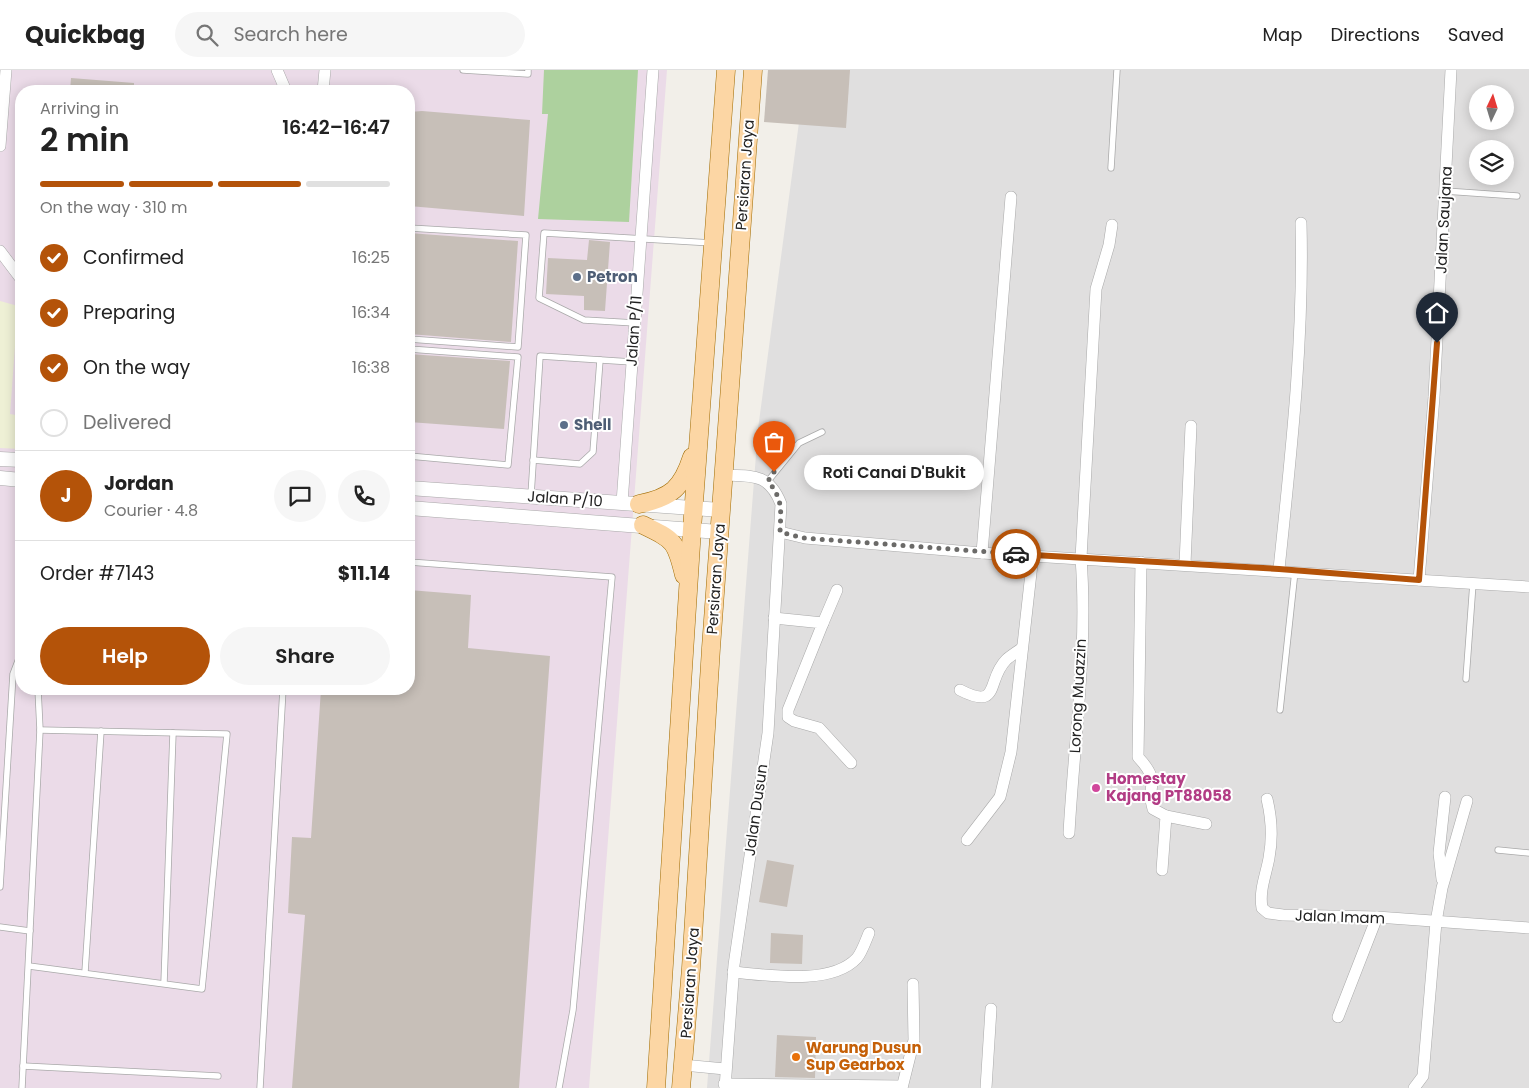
<!DOCTYPE html>
<html lang="en">
<head>
<meta charset="utf-8">
<style>
	:root { --surface:#fff; --page:#f6f6f6; --text:#222; --muted:#767676; --line:#e0e0e0; --accent:#b45309 }
	body { margin:0; font-family:Poppins,sans-serif; background:var(--page); color:var(--text); height:100vh; display:flex; flex-direction:column; font-size:19px; white-space:nowrap }
	* { box-sizing:border-box; margin:0 }
	p { font-size:16px; color:var(--muted) }
	.icon { flex:none; width:28px; height:28px; fill:none; stroke:currentColor; stroke-width:2; stroke-linecap:round; stroke-linejoin:round }
	.map { position:relative; flex:1; overflow:hidden }
	.sheet { position:absolute; left:15px; top:15px; width:400px; height:610px; display:flex; flex-direction:column; background:var(--surface); border-radius:20px; box-shadow:0 2px 12px #0003 }
	.sheet>* { flex:none }
	.needle { width:32px; rotate:4deg }
	.controls { position:absolute; left:1469px; top:15px; display:grid; gap:10px }
	.controls a { display:grid; place-items:center; width:45px; height:45px; border-radius:50%; background:var(--surface); box-shadow:0 2px 12px #0003; font-size:25px }
	.pin { position:absolute; display:grid; place-items:center; width:42px; height:42px; color:#fff; margin:-51px -21px; border-radius:50% 50% 50% 0; rotate:-45deg; box-shadow:0 0 5px #0007 }
	.pin .icon { rotate:45deg }
	.courier { position:absolute; display:grid; place-items:center; width:50px; height:50px; margin:-25px; border:4px solid #b45309; border-radius:50%; background:#fff; color:#222; box-shadow:0 1px 6px #0007 }
	.bubble { position:absolute; height:35px; border-radius:18px; background:var(--surface); box-shadow:0 2px 12px #0003; font-size:16px; font-weight:600; line-height:35px; text-align:center }
	.overview em { font-style:normal; font-weight:600 }
	.overview div { display:flex; flex-direction:column-reverse }
	.overview { display:flex; align-items:center; justify-content:space-between; height:85px; padding:0 25px }
	h1 { font-size:32px; font-weight:600; line-height:38px }
	.bar { display:grid; grid-template-columns:repeat(4,1fr); gap:8px 5px; align-content:center; height:60px; padding:0 25px }
	.bar i { height:6px; border-radius:4px; background:var(--line) }
	.bar .selected { background:var(--accent) }
	.bar p { grid-column:span 4 }
	.line { display:flex; align-items:center; gap:12px; padding:0 25px; border-top:1px solid var(--line) }
	.line div { flex:1 }
	.round { display:grid; place-items:center; flex:none; width:52px; height:52px; border-radius:26px; background:var(--page) }
	ol { padding:0 25px; list-style:none }
	li { display:flex; align-items:center; gap:15px; height:55px }
	li p { margin-inline-start:auto }
	li .icon { padding:5px; border-radius:50%; background:var(--accent); color:#fff; stroke-width:4 }
	li:last-child { color:var(--muted) }
	li i { width:28px; height:28px; border:2px solid var(--line); border-radius:50% }
	.button { display:flex; gap:10px; margin-top:auto; padding:10px 25px }
	.button a { flex:1; height:58px; border-radius:30px; background:var(--accent); color:#fff; font-size:20px; font-weight:600; line-height:58px; text-align:center }
	.button a+a { background:var(--page); color:var(--text) }
	header { display:flex; align-items:center; gap:30px; box-sizing:border-box; height:70px; padding:0 25px; background:var(--surface); border-bottom:1px solid var(--line) }
	header strong { font-size:24px }
	nav { display:flex; gap:28px; margin-inline-start:auto; font-size:18px }
	.search { width:350px; height:45px; background:var(--page); display:flex; align-items:center; gap:12px; box-sizing:border-box; padding:0 18px; border-radius:28px; color:var(--muted); font-size:19px }
	.map>svg:first-child { display:block }
</style>
</head>
<body>
<header>
<strong>Quickbag</strong>
<div class="search"><svg class="icon" aria-label="search" viewBox="0 0 24 24"><circle cx="10" cy="10" r="6"/><path d="M15 15l6 6"/></svg>Search here</div>
<nav><a>Map</a><a>Directions</a><a>Saved</a></nav>
</header>
<div class="map">
<svg width="1529" height="1018" viewBox="0 0 1529 1018">
	<rect width="100%" height="100%" fill="#f2efe9"/>
	<path fill="#e0dfdf" fill-rule="evenodd" d="M 806,0 L 1529,0 L 1529,1018 L 707,1018 L 758,359 ZM 1478,24 L 1505,24 L 1505,51 L 1478,51 ZM 1478,79 L 1505,79 L 1505,106 L 1478,106 Z"/>
	<path fill="#ebdbe8" fill-rule="evenodd" d="M 0,0 L 667,0 L 589,1018 L 0,1018 ZM 21,21 L 409,21 L 409,619 L 21,619 Z"/>
	<polygon fill="#eef0d5" points="0,231 18,236 10,344 21,346 21,379 0,378"/>
	<polygon fill="#add19e" points="544,0 638,0 629,152 538,149 548,44 542,44"/>
	<g fill="#c7bfb8">
		<polygon points="768,0 850,0 846,58 764,52"/>
		<polygon points="71,8 134,13 134,21 70,21"/>
		<polygon points="422,41 530,50 524,146 409,136 409,42"/>
		<polygon points="409,163 518,171 511,272 409,264"/>
		<polygon points="589,170 610,172 605,241 584,240 584,226 546,224 548,188 587,190"/>
		<polygon points="409,284 510,291 504,359 409,352"/>
		<polygon points="409,520 471,525 468,578 550,586 519,1018 292,1018 305,845 288,843 292,767 311,768 321,619 409,619"/>
		<polygon points="767,790 794,795 787,837 759,832"/>
		<polygon points="771,863 803,865 802,894 770,893"/>
		<polygon points="777,965 816,967 815,1008 775,1007"/>
	</g>
	<g fill="none" stroke-linecap="round" stroke-linejoin="round">
		<defs>
			<g id="service">
				<polyline points="463,0 528,4 528,0"/>
				<polyline points="1111,98 1117,0"/>
				<polyline points="1445,121 1517,126"/>
				<polyline points="409,158 526,165 518,277 409,269"/>
				<polyline points="635,253 584,250 539,228 544,163 712,173"/>
				<polyline points="409,279 518,287 508,395 409,386"/>
				<polyline points="533,390 580,394 593,382 600,290"/>
				<polyline points="768,411 799,373 822,362"/>
				<polyline points="531,425 540,286 632,292"/>
				<polyline points="409,492 612,507 573,940 559,1018"/>
				<polyline points="1466,609 1473,513"/>
				<polyline points="1280,640 1295,501"/>
				<polyline points="1498,780 1529,783"/>
				<polyline points="0,817 13,604 21,583"/>
				<polyline points="0,857 30,861"/>
				<polyline points="29,896 202,919 227,664 40,660"/>
				<polyline points="85,902 101,661"/>
				<polyline points="164,913 173,663"/>
				<polyline points="23,996 218,1006"/>
				<polyline points="22,1018 40,660 38,619"/>
				<polyline points="260,1018 283,619"/>
			</g>
			<g id="minor">
				<polyline points="277,0 286,21"/>
				<polyline points="323,21 325,0"/>
				<polyline points="0,76 6,0"/>
				<polyline points="0,181 21,209"/>
				<path d="M 723,405 C 752,406 769,403 781,434 L 768,663 L 734,895 L 725,1018"/>
				<polyline points="622,433 653,0"/>
				<polyline points="780,462 805,468 982,483 1529,517"/>
				<polyline points="982,483 1011,127"/>
				<path d="M 1141,492 L 1138,687 C 1163,714 1145,714 1153,739 L 1166,746 L 1162,800"/>
				<polyline points="1185,494 1191,356"/>
				<path d="M 1279,499 C 1291,384 1304,269 1301,153"/>
				<polyline points="1419,510 1434,327 1451,0"/>
				<polyline points="774,548 823,553 788,640 788,647 794,651 819,658 851,693"/>
				<polyline points="823,553 837,520"/>
				<path d="M 960,620 C 1001,641 986,610 1006,590 C 1010,586 1017,582 1022,578"/>
				<path d="M 1267,729 C 1272,750 1273,767 1269,788 C 1266,805 1259,820 1262,838 L 1268,843 L 1283,845 L 1377,847 L 1529,858"/>
				<polyline points="1166,746 1206,754"/>
				<path d="M 1069,763 C 1074,672 1088,579 1081,488 L 1096,219 L 1109,175 L 1112,155"/>
				<polyline points="967,770 1000,727 1011,682 1033,485"/>
				<polyline points="1442,809 1439,783 1445,727"/>
				<path d="M 733,902 C 768,905 831,916 857,888 C 862,882 866,870 869,863"/>
				<polyline points="1338,947 1377,847"/>
				<polyline points="683,995 725,999"/>
				<polyline points="724,1014 902,1016"/>
				<polyline points="902,1018 914,970 913,914"/>
				<polyline points="986,1018 991,939"/>
				<polyline points="1414,1018 1423,1006 1436,852 1442,818 1467,731"/>
			</g>
			<g id="tertiary">
				<polyline points="0,389 21,390"/>
				<polyline points="0,408 21,410"/>
				<polyline points="409,418 721,440"/>
				<polyline points="409,438 719,462"/>
			</g>
			<g id="primary">
				<path d="M 639,434 C 671,428 682,418 692,387"/>
				<path d="M 643,455 C 674,470 676,471 684,505"/>
				<polyline points="656,1018 692,459 726,0"/>
				<polyline points="681,1018 691,898 711,578 753,0"/>
			</g>
		</defs>
		<use href="#service" stroke="#a9a9a9" stroke-width="7"/>
		<use href="#minor" stroke="#a9a9a9" stroke-width="12"/>
		<use href="#tertiary" stroke="#a9a9a9" stroke-width="15"/>
		<use href="#primary" stroke="#a06b00" stroke-width="19"/>
		<use href="#service" stroke="#fff" stroke-width="5.5"/>
		<use href="#minor" stroke="#fff" stroke-width="11"/>
		<use href="#tertiary" stroke="#fff" stroke-width="14"/>
		<use href="#primary" stroke="#fcd6a4" stroke-width="18"/>
	</g>
	<g fill="none" stroke-linecap="round" stroke-linejoin="round">
		<path stroke="#6b6a68" stroke-width="5" stroke-dasharray="0 9" d="M 774,402 L 768,411 C 783,430 781,439 780,462 L 804,468 L 1016,484"/>
		<polyline stroke="#b45309" stroke-width="6" points="1016,484 1279,499 1419,510 1437,273"/>
	</g>
	<g fill="#5c6f8a" stroke="#fff" stroke-width="2">
		<circle cx="577" cy="207" r="5"/>
		<circle cx="564" cy="355" r="5"/>
	</g>
	<circle fill="#d1479c" stroke="#fff" stroke-width="2" cx="1096" cy="718" r="5"/>
	<circle fill="#e8710a" stroke="#fff" stroke-width="2" cx="796" cy="987" r="5"/>
	<g text-anchor="middle" stroke-width="4" stroke-linejoin="round" paint-order="stroke">
		<g font-size="15" fill="#222" stroke="#fff">
			<text transform="translate(745 105) rotate(-86)" y="5">Persiaran Jaya</text>
			<text transform="translate(1444 150) rotate(-87)" y="5">Jalan Saujana</text>
			<text transform="translate(634 261) rotate(-86)" y="5">Jalan P/11</text>
			<text transform="translate(565 429) rotate(4)" y="5">Jalan P/10</text>
			<text transform="translate(716 509) rotate(-86)" y="5">Persiaran Jaya</text>
			<text transform="translate(1078 626) rotate(-87)" y="5">Lorong Muazzin</text>
			<text transform="translate(756 740) rotate(-82)" y="5">Jalan Dusun</text>
			<text transform="translate(1340 847) rotate(2)" y="5">Jalan Imam</text>
			<text transform="translate(690 913) rotate(-86)" y="5">Persiaran Jaya</text>
		</g>
		<g font-size="15" font-weight="bold" fill="#4e5e75" stroke="#fff" text-anchor="start">
			<text x="587" y="212">Petron</text>
			<text x="574" y="360">Shell</text>
		</g>
		<g font-size="15" font-weight="bold" fill="#b23c85" stroke="#fff" text-anchor="start">
			<text x="1106" y="714">Homestay<tspan x="1106" dy="17">Kajang PT88058</tspan></text>
		</g>
		<g font-size="15" font-weight="bold" fill="#c56008" stroke="#fff" text-anchor="start">
			<text x="806" y="983">Warung Dusun<tspan x="806" dy="17">Sup Gearbox</tspan></text>
		</g>
	</g>
</svg>
<div class="controls">
<a><svg class="needle" viewBox="-14 -14 28 28"><path d="M0-13l5 13h-10z" fill="#e53935"/><path d="M0 13l5-13h-10z" fill="#767676"/></svg></a>
<a><svg class="icon" aria-label="layers" viewBox="0 0 24 24"><path d="M12 4l9 5-9 5-9-5zM3 14l9 5 9-5"/></svg></a>
</div>
<div class="pin" style="left:774px;top:402px;background:#ea580c"><svg class="icon" aria-label="bag" viewBox="0 0 24 24"><path d="M5 8h14l-1 12H6zM9 8a3 3 0 0 1 6 0"/></svg></div>
<div class="pin" style="left:1437px;top:273px;background:#1f2937"><svg class="icon" aria-label="home" viewBox="0 0 24 24"><path d="M3 11l9-7 9 7M6 9v11h12V9"/></svg></div>
<div class="courier" style="left:1016px;top:484px"><svg class="icon" aria-label="car" viewBox="0 0 24 24"><path d="M5 17H2v-5l4-1 3-4h7l3 4 3 1v5h-3M9 17h6M6 11h13"/><circle cx="7" cy="17" r="2"/><circle cx="17" cy="17" r="2"/></svg></div>
<div class="bubble" style="left:804px;top:385px;width:180px">Roti Canai D'Bukit</div>
<section class="sheet">
<div class="overview"><div><h1>2 min</h1><p>Arriving in</p></div><em>16:42–16:47</em></div>
<div class="bar"><i class="selected"></i><i class="selected"></i><i class="selected"></i><i></i><p>On the way · 310 m</p></div>
<ol>
<li><svg class="icon" aria-label="check" viewBox="0 0 24 24"><path d="M5 12l5 5 9-10"/></svg>Confirmed<p>16:25</p></li>
<li><svg class="icon" aria-label="check" viewBox="0 0 24 24"><path d="M5 12l5 5 9-10"/></svg>Preparing<p>16:34</p></li>
<li><svg class="icon" aria-label="check" viewBox="0 0 24 24"><path d="M5 12l5 5 9-10"/></svg>On the way<p>16:38</p></li>
<li><i></i>Delivered</li>
</ol>
<div class="line" style="height:90px"><b class="round" style="background:var(--accent);color:#fff">J</b><div><b>Jordan</b><p>Courier · 4.8</p></div><a class="round"><svg class="icon" aria-label="chat" viewBox="0 0 24 24"><path d="M4 5h16v11H9l-5 4z"/></svg></a><a class="round"><svg class="icon" aria-label="phone" viewBox="0 0 24 24"><path d="M5 4h4l2 5-3 2q2 4 5 5l2-3 5 2v4C11 20 4 13 5 4z"/></svg></a></div>
<div class="line" style="height:65px"><div>Order #7143</div><b>$11.14</b></div>
<div class="button"><a>Help</a><a>Share</a></div>
</section>
</div>
</body>
</html>
